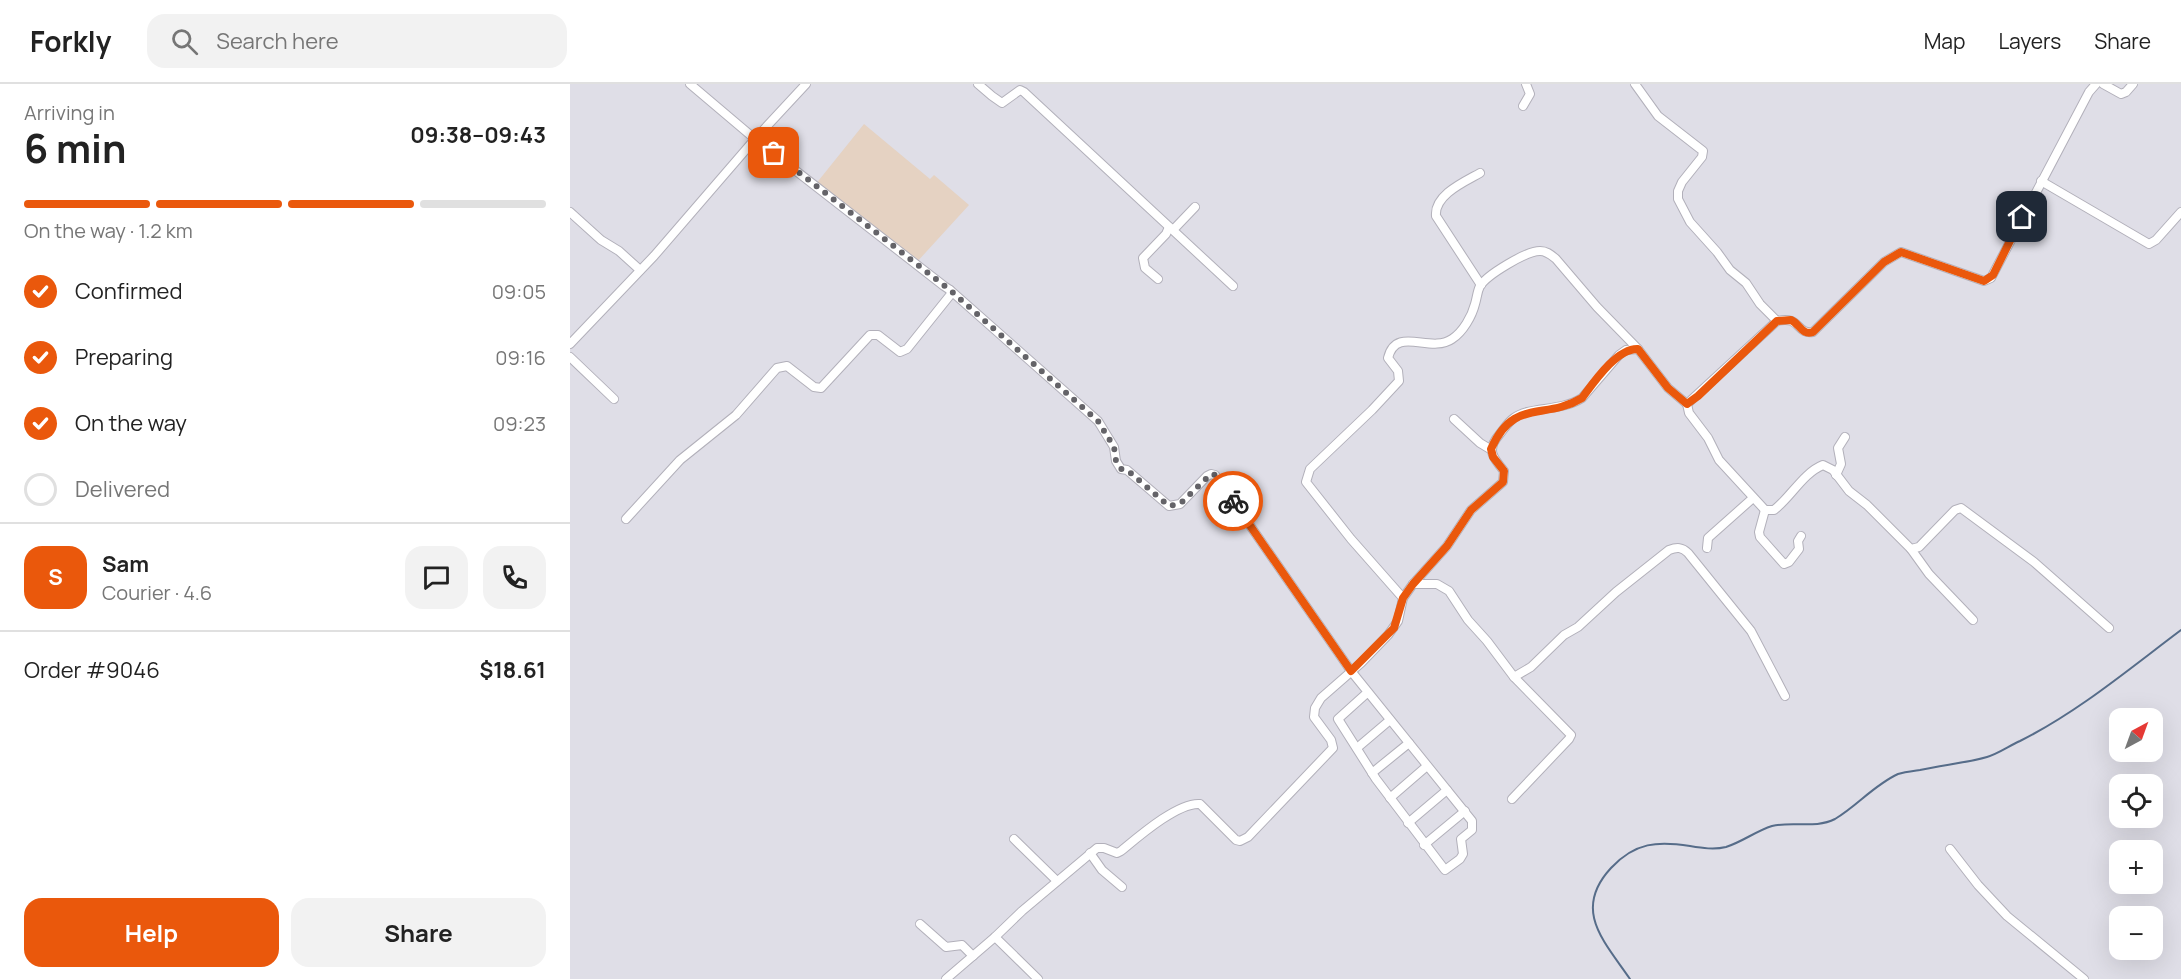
<!DOCTYPE html>
<html lang="en">
<head>
<meta charset="utf-8">
<style>
	:root { --surface:#fff; --page:#f2f2f2; --text:#222; --muted:#767676; --line:#e0e0e0; --accent:#ea580c }
	body { margin:0; font-family:Manrope,sans-serif; background:var(--page); color:var(--text); height:100vh; display:flex; flex-direction:column; font-size:22px; white-space:nowrap }
	* { box-sizing:border-box; margin:0 }
	p { font-size:20px; color:var(--muted) }
	.icon { flex:none; width:33px; height:33px; fill:none; stroke:currentColor; stroke-width:2; stroke-linecap:round; stroke-linejoin:round }
	.map { position:relative; flex:1; overflow:hidden }
	.panel { display:flex; flex-direction:column; background:var(--surface); width:570px }
	.panel>* { flex:none }
	.needle { width:39px; rotate:41deg }
	.fabs { position:absolute; left:1539px; top:624px; display:grid; gap:12px }
	.fabs a { display:grid; place-items:center; width:54px; height:54px; border-radius:12px; background:var(--surface); box-shadow:0 6px 24px #0002; font-size:30px }
	.pin { position:absolute; display:grid; place-items:center; width:51px; height:51px; color:#fff; margin:-26px; border-radius:12px; box-shadow:0 3px 9px #0006 }
	.courier { position:absolute; display:grid; place-items:center; width:60px; height:60px; margin:-30px; border:4px solid #ea580c; border-radius:50%; background:#fff; color:#222; box-shadow:0 2px 8px #0007 }
	.head em { font-style:normal; font-weight:700 }
	.head div { display:flex; flex-direction:column-reverse }
	.head { display:flex; align-items:center; justify-content:space-between; height:102px; padding:0 24px }
	h1 { font-size:39px; font-weight:700; line-height:45px }
	.bar { display:grid; grid-template-columns:repeat(4,1fr); gap:9px 6px; align-content:center; height:72px; padding:0 24px }
	.bar i { height:8px; border-radius:4px; background:var(--line) }
	.bar .selected { background:var(--accent) }
	.bar p { grid-column:span 4 }
	.line { display:flex; align-items:center; gap:15px; padding:0 24px; border-top:2px solid var(--line) }
	.line div { flex:1 }
	.round { display:grid; place-items:center; flex:none; width:63px; height:63px; border-radius:18px; background:var(--page) }
	ol { padding:0 24px; list-style:none }
	li { display:flex; align-items:center; gap:18px; height:66px }
	li p { margin-inline-start:auto }
	li .icon { padding:6px; border-radius:50%; background:var(--accent); color:#fff; stroke-width:4 }
	li:last-child { color:var(--muted) }
	li i { width:33px; height:33px; border:3px solid var(--line); border-radius:50% }
	.button { display:flex; gap:12px; margin-top:auto; padding:12px 24px }
	.button a { flex:1; height:69px; border-radius:18px; background:var(--accent); color:#fff; font-size:24px; font-weight:700; line-height:69px; text-align:center }
	.button a+a { background:var(--page); color:var(--text) }
	header { display:flex; align-items:center; gap:36px; box-sizing:border-box; height:84px; padding:0 30px; background:var(--surface); border-bottom:2px solid var(--line) }
	header strong { font-size:28px }
	nav { display:flex; gap:33px; margin-inline-start:auto; font-size:21px }
	.search { width:420px; height:54px; background:var(--page); display:flex; align-items:center; gap:15px; box-sizing:border-box; padding:0 21px; border-radius:18px; color:var(--muted); font-size:22px }
	main { display:flex; flex:1; min-height:0 }
	.map>svg:first-child { display:block }
</style>
</head>
<body>
<header>
<strong>Forkly</strong>
<div class="search"><svg class="icon" aria-label="search" viewBox="0 0 24 24"><circle cx="10" cy="10" r="6"/><path d="M15 15l6 6"/></svg>Search here</div>
<nav><a>Map</a><a>Layers</a><a>Share</a></nav>
</header>
<main>
<section class="panel">
<div class="head"><div><h1>6 min</h1><p>Arriving in</p></div><em>09:38–09:43</em></div>
<div class="bar"><i class="selected"></i><i class="selected"></i><i class="selected"></i><i></i><p>On the way · 1.2 km</p></div>
<ol>
<li><svg class="icon" aria-label="check" viewBox="0 0 24 24"><path d="M5 12l5 5 9-10"/></svg>Confirmed<p>09:05</p></li>
<li><svg class="icon" aria-label="check" viewBox="0 0 24 24"><path d="M5 12l5 5 9-10"/></svg>Preparing<p>09:16</p></li>
<li><svg class="icon" aria-label="check" viewBox="0 0 24 24"><path d="M5 12l5 5 9-10"/></svg>On the way<p>09:23</p></li>
<li><i></i>Delivered</li>
</ol>
<div class="line" style="height:108px"><b class="round" style="background:var(--accent);color:#fff">S</b><div><b>Sam</b><p>Courier · 4.6</p></div><a class="round"><svg class="icon" aria-label="chat" viewBox="0 0 24 24"><path d="M4 5h16v11H9l-5 4z"/></svg></a><a class="round"><svg class="icon" aria-label="phone" viewBox="0 0 24 24"><path d="M5 4h4l2 5-3 2q2 4 5 5l2-3 5 2v4C11 20 4 13 5 4z"/></svg></a></div>
<div class="line" style="height:78px"><div>Order #9046</div><b>$18.61</b></div>
<div class="button"><a>Help</a><a>Share</a></div>
</section>
<div class="map">
<svg width="1611" height="895" viewBox="0 0 1611 895">
	<rect width="100%" height="100%" fill="#dfdee7"/>
	<polygon fill="#e5d2c2" points="294,40 360,95 364,91 399,121 346,179 245,101"/>
	<g fill="none" stroke-linecap="round" stroke-linejoin="round">
		<path stroke="#566c89" stroke-width="2" d="M 1060,895 C 1034,857 1002,826 1041,784 C 1065,758 1088,757 1120,762 C 1132,764 1144,766 1156,763 C 1172,758 1186,747 1202,742 C 1222,737 1246,745 1265,735 C 1287,722 1304,701 1328,690 C 1334,688 1343,687 1350,686 C 1372,681 1396,679 1417,673 C 1428,670 1439,662 1450,657 C 1508,628 1559,585 1611,546"/>
		<defs>
			<g id="minor">
				<polyline points="408,0 422,12 432,19 450,6 454,8 663,202"/>
				<polyline points="1065,0 1088,32 1133,67 1132,73 1112,98 1108,107 1108,115 1120,138 1147,168 1160,186 1176,199 1190,220 1207,237"/>
				<polyline points="1533,0 1551,10 1556,8 1563,0"/>
				<polyline points="953,22 960,10 956,0"/>
				<path d="M 910,89 C 894,98 864,111 866,132 L 911,201"/>
				<polyline points="1471,97 1579,160 1586,156 1611,128"/>
				<polyline points="0,128 31,156 49,167 70,186"/>
				<polyline points="603,146 625,123"/>
				<polyline points="588,195 575,184 573,174 596,150 599,143"/>
				<polyline points="380,206 528,337 544,363 546,377 551,385 557,386 599,422 610,420 637,392 641,390 645,391 781,587 902,737 902,746 891,755 893,770 890,775 875,786 806,695 768,635 798,608"/>
				<polyline points="0,260 84,172 185,55 236,0"/>
				<polyline points="0,273 44,315"/>
				<path d="M 1117,320 L 1119,329 L 1138,354 L 1149,376 L 1195,426 L 1204,426 C 1221,413 1233,389 1253,381 L 1263,386 L 1279,407 L 1297,421 L 1341,465 L 1349,463 L 1385,426 L 1391,424 L 1464,478 L 1539,544"/>
				<polyline points="884,335 910,359 920,365"/>
				<polyline points="1266,391 1271,380 1268,364 1275,353"/>
				<polyline points="1195,426 1189,448 1190,453 1214,480 1219,478 1229,465 1228,457 1231,452"/>
				<polyline points="56,435 110,376 166,331 207,284 217,282 244,303 251,304 300,251 308,251 330,268 337,265 381,210 380,206 374,202 185,55 120,0"/>
				<polyline points="1137,464 1138,454 1183,414"/>
				<polyline points="1341,465 1359,490 1403,536"/>
				<polyline points="843,500 867,500 879,507 898,536 917,557 944,593 1001,651 999,655 942,715"/>
				<path d="M 833,514 L 781,455 L 736,398 L 740,385 L 802,326 L 829,297 L 828,287 L 818,274 C 826,241 860,270 882,255 C 893,248 902,232 905,220 C 907,214 907,208 910,202 C 917,191 956,167 970,167 C 977,167 981,171 986,175 L 1027,223 L 1068,265 L 1098,304 L 1117,320 L 1207,237 C 1231,231 1226,251 1243,248 L 1314,178 L 1331,168 L 1414,197 L 1421,194 L 1519,8 L 1526,0"/>
				<path d="M 944,593 L 961,583 L 994,551 L 1008,543 L 1046,508 L 1099,466 C 1107,463 1112,463 1118,469 L 1181,547 L 1215,612"/>
				<polyline points="787,664 820,636"/>
				<polyline points="802,689 839,659"/>
				<polyline points="820,714 857,682"/>
				<polyline points="838,739 877,706"/>
				<polyline points="444,755 487,797"/>
				<polyline points="854,761 895,727"/>
				<polyline points="1380,765 1408,801 1437,832 1514,895"/>
				<polyline points="520,769 532,786 552,803"/>
				<polyline points="350,840 376,863 392,861 403,872"/>
				<polyline points="425,853 468,895"/>
				<path d="M 376,895 L 425,853 L 452,827 L 527,764 L 534,764 L 547,769 L 551,767 C 568,753 608,718 630,720 L 666,756 L 670,757 L 678,753 L 763,664 L 761,656 L 744,633 L 745,624 L 751,614 L 791,579 L 818,551 L 828,537 L 833,514 L 843,500 L 877,462 L 901,426 L 933,398 L 934,387 C 923,374 916,366 929,351 C 934,345 938,338 944,334 C 960,322 990,328 1012,314 L 1049,271 L 1056,266 L 1068,265"/>
			</g>
		</defs>
		<use href="#minor" stroke="#b2b0ba" stroke-width="10"/>
		<use href="#minor" stroke="#fff" stroke-width="8"/>
	</g>
	<g fill="none" stroke-linecap="round" stroke-linejoin="round">
		<polyline stroke="#646368" stroke-width="6" stroke-dasharray="0 10.8" points="204,69 380,206 528,337 544,363 546,377 551,385 557,386 599,422 610,420 641,390 645,391 663,417"/>
		<path stroke="#ea580c" stroke-width="8" d="M 663,417 L 781,587 L 824,544 L 833,514 L 843,500 L 877,462 L 901,426 L 933,398 L 934,387 L 923,373 L 921,365 C 944,313 974,337 1012,314 C 1024,298 1047,264 1068,265 L 1098,304 L 1117,320 L 1128,312 L 1207,237 L 1221,236 C 1230,240 1232,252 1243,248 L 1314,178 L 1331,168 L 1414,197 L 1423,191 L 1452,133"/>
	</g>
</svg>
<div class="fabs">
<a><svg class="needle" viewBox="-14 -14 28 28"><path d="M0-13l5 13h-10z" fill="#e53935"/><path d="M0 13l5-13h-10z" fill="#767676"/></svg></a>
<a><svg class="icon" aria-label="locate" viewBox="0 0 24 24"><circle cx="12" cy="12" r="6"/><path d="M12 2v4M12 18v4M2 12h4M18 12h4"/></svg></a>
<a>+</a>
<a>−</a>
</div>
<div class="pin" style="left:204px;top:69px;background:#ea580c"><svg class="icon" aria-label="bag" viewBox="0 0 24 24"><path d="M5 8h14l-1 12H6zM9 8a3 3 0 0 1 6 0"/></svg></div>
<div class="pin" style="left:1452px;top:133px;background:#1f2937"><svg class="icon" aria-label="home" viewBox="0 0 24 24"><path d="M3 11l9-7 9 7M6 9v11h12V9"/></svg></div>
<div class="courier" style="left:663px;top:417px"><svg class="icon" aria-label="bike" viewBox="0 0 24 24"><circle cx="6" cy="16" r="4"/><circle cx="18" cy="16" r="4"/><path d="M6 16l4-8h5l3 8M10 8l3 8H6M13 5h3"/></svg></div>
</div>
</main>
</body>
</html>
